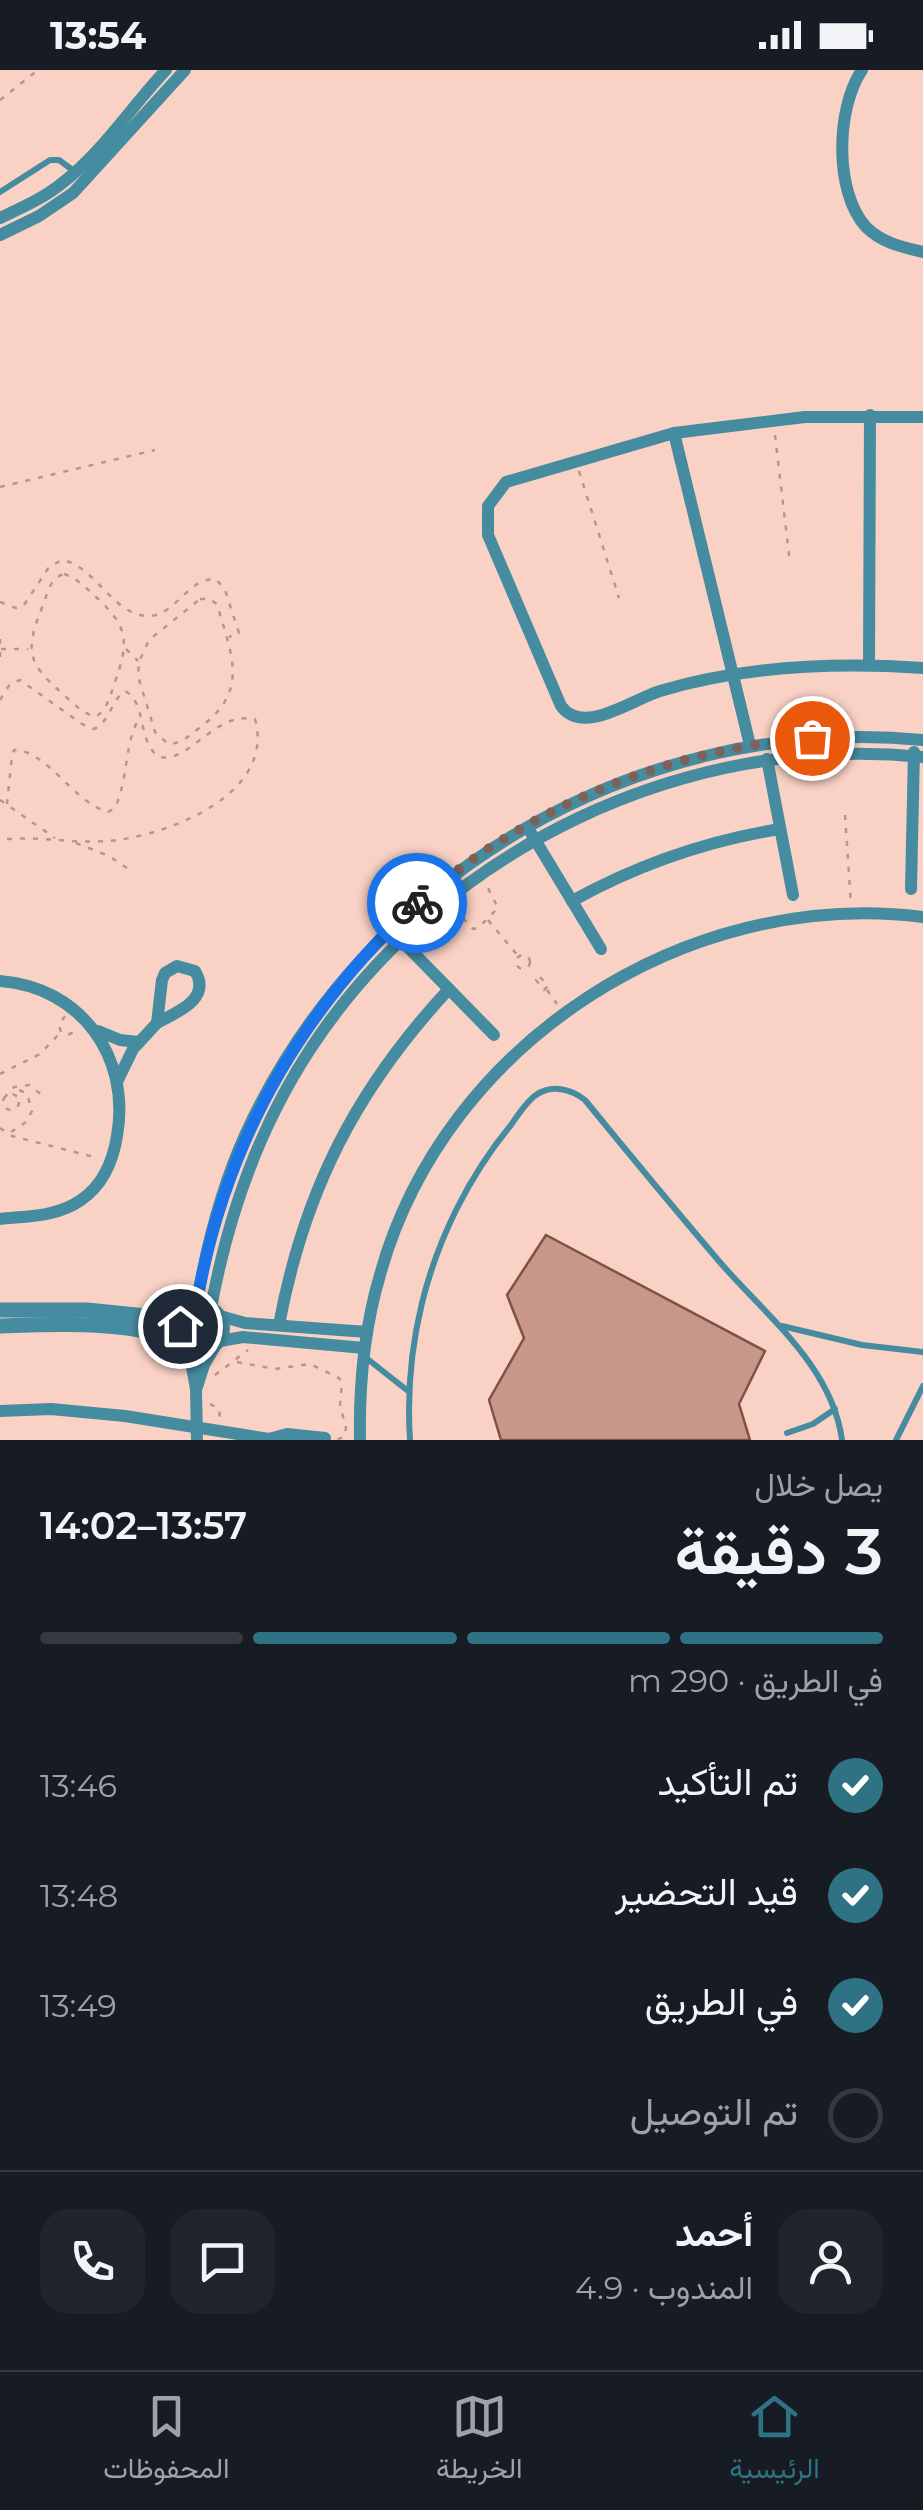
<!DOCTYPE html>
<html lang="ar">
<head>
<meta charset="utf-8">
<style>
	:root { --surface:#171b24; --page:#20242c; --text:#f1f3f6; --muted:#9ea1a6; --line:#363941; --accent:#2f7283 }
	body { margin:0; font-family:Montserrat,Vazirmatn,sans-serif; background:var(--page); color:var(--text); direction:rtl; height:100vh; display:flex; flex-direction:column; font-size:38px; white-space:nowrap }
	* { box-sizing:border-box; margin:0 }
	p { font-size:32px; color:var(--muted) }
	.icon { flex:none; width:55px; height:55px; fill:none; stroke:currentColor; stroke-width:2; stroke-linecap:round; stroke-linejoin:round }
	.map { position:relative; height:1370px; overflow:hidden; direction:ltr }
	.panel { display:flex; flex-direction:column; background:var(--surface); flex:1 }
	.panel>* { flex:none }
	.pin { position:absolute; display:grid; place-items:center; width:85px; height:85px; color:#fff; margin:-42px; border:5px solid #fff; border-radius:50%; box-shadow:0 2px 10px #0007 }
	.courier { position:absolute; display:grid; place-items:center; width:100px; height:100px; margin:-50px; border:8px solid #1a73e8; border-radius:50%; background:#fff; color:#222; box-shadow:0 2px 12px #0007 }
	.head em { font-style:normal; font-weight:600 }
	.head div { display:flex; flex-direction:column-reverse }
	.head { display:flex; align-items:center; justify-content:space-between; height:170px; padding:0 40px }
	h1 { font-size:65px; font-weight:600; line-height:75px }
	.bar { display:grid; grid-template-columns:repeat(4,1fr); gap:15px 10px; align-content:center; height:120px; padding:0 40px }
	.bar i { height:12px; border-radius:8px; background:var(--line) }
	.bar .selected { background:var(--accent) }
	.bar p { grid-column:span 4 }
	.line { display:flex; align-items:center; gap:25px; padding:0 40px; border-top:2px solid var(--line) }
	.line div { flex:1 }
	.round { display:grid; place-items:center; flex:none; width:105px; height:105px; border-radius:30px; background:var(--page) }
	ol { padding:0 40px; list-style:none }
	li { display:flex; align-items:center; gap:30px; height:110px }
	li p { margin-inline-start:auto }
	li .icon { padding:10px; border-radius:50%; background:var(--accent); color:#fff; stroke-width:4 }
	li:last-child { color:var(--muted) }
	li i { width:55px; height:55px; border:5px solid var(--line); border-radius:50% }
	.status { display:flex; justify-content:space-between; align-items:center; height:70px; padding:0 50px; background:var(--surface); direction:ltr }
	.status svg { height:28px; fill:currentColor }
	.tab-bar { display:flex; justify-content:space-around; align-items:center; height:140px; border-top:2px solid var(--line); background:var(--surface); font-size:28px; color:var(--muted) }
	.tab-bar a { display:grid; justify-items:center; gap:5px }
	.tab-bar .selected { color:var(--accent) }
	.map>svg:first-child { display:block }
</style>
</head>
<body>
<div class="status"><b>13:54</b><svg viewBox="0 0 49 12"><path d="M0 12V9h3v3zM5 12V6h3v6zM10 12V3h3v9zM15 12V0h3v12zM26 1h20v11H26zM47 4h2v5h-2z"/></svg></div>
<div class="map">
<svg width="923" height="1370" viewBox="0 0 923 1370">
	<rect width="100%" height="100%" fill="#fad2c5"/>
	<polygon fill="#c7988a" stroke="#7e5346" stroke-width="2.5" points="546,1165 765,1281 739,1334 750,1370 501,1370 489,1330 524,1268 507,1225"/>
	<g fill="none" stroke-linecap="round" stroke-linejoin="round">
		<g stroke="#b6968b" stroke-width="2.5" stroke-dasharray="5 8" stroke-linecap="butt">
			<polyline points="0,30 38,0"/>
			<polyline points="775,365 790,493"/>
			<polyline points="579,401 619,528"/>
			<polyline points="0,417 155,380"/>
			<path d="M 64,504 C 77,508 86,518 96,527 C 129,557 129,572 115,612 C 110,626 108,638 96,647 C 82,643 74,634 63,624 C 26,592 25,580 43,535 C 48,522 50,508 64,504 Z"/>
			<path d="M 200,529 L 209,529 L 217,534 C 231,584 250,619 202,656 C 191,664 182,674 168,674 L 155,662 L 138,606 L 139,592 L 149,570 Z"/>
			<path d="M 0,532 L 16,538 L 24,535 L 49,497 L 62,490 C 96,496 112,545 148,546 C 176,546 188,507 216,509 L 225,520 L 239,563 L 229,567"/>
			<polyline points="0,569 0,587"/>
			<polyline points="1,579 28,579"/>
			<polyline points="126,579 138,591"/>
			<path d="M 0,630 L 10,614 L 20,610 L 82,654 L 94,659 C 110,652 111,630 125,621 C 147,632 137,672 159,687 C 191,693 214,641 255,649 C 276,725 167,766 108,771 C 72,774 36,765 0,770"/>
			<polyline points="0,730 55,768"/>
			<path d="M 7,734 L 12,686 L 14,680 C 47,680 74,733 108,742 L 115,738 C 128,710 125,670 139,649"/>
			<polyline points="845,745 851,834"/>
			<polyline points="76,773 109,786 133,802"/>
			<polyline points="452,842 460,845 473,859 478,858 498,838 487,816"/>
			<polyline points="488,850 519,887"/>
			<circle cx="523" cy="892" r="7"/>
			<polygon points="540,907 548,916 544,920 536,910"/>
			<polyline points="547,920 557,934"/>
			<polyline points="65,946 59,955 61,962 68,965 77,960"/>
			<polyline points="0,1004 40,984 61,962"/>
			<circle cx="11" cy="1032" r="8"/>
			<polyline points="4,1028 14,1017 29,1015 41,1024 44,1030"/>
			<polyline points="0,1058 12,1066 98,1088"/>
			<polyline points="11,1062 26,1052 32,1041 27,1024 14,1017"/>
			<polyline points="237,1292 275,1299 310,1294 339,1308 342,1313 340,1335 346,1358 344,1367 336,1370"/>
			<polyline points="215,1305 248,1280"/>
			<polyline points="210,1334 219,1339 220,1350"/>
		</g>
		<g stroke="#468ca0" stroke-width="6">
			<polyline points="0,122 50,90 59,90 74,101"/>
			<polyline points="782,1256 862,1275 923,1282"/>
			<polyline points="365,1287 408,1321"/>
			<polyline points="787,1363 813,1354 835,1339"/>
			<path d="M 410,1370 C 407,1324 411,1278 422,1233 C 438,1168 469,1106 511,1055 C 518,1045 526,1032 536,1025 C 552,1014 571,1019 585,1030 C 629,1084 673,1137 718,1190 C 764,1244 832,1295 842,1370"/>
			<polyline points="896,1370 923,1316"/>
		</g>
		<g stroke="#468ca0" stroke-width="12">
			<path d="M 862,0 C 836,38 834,122 866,157 C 882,173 902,177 923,182"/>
			<path d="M 0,148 C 21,138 42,129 61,114 C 102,83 131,37 166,0"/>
			<polyline points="0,165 39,146 73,123 185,0"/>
			<path d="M 923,347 L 805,347 L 674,363 L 506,412 L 488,436 L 488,465 L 561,636 C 583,666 631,630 660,621 C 744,596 836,592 923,598"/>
			<polyline points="674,363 750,675"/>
			<polyline points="869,595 870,345"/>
			<polyline points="767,689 793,825"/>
			<polyline points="531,763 601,879"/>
			<polyline points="911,819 914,682"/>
			<path d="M 572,831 C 639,794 705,771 780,759"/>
			<polyline points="395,864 494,965"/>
			<path d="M 177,896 L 195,901 C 212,929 177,942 157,953 L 162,910 L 165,903 Z"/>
			<path d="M 0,911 C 81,917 131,987 117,1066 C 113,1091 103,1115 81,1130 C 57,1147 27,1146 0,1149"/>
			<polyline points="98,961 120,970 139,972"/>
			<polyline points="118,1010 133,979 157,953"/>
			<circle cx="202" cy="1258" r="22"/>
			<path d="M 196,1237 C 206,1177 221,1118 246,1063 C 364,805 641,643 923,670"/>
			<path d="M 211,1238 C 228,1145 259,1057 311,978 C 442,779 686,662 923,687"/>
			<polyline points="220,1246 245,1253 367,1262"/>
			<path d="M 279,1255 C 304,1121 356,1019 449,919"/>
			<polyline points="220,1271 243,1267 364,1278"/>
			<polyline points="188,1276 196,1319 197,1370"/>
			<polyline points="197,1317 204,1295 215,1276"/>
			<polyline points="0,1341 51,1339 125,1346 269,1369 287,1364 325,1368"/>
			<path d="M 360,1370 C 359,1314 364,1259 380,1205 C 444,973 687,817 923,847"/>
		</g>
		<g stroke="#468ca0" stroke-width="15">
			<polyline points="0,1240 87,1240 156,1247 190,1240"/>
			<path d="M 0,1256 C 56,1254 136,1250 186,1274"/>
		</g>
	</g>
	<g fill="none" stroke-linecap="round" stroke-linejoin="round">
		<path stroke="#7d625a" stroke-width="10" stroke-dasharray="0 18" d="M 417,833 C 525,738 669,679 812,668"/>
		<path stroke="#1a73e8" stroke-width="12" d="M 180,1256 L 185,1244 L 196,1237 C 223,1077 298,943 417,833"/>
	</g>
</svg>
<div class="pin" style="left:812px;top:668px;background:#ea580c"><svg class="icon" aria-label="bag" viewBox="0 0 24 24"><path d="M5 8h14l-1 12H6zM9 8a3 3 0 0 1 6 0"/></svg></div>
<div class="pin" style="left:180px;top:1256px;background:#1f2937"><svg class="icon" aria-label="home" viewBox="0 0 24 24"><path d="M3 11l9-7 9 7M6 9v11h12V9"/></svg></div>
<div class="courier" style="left:417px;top:833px"><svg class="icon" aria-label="bike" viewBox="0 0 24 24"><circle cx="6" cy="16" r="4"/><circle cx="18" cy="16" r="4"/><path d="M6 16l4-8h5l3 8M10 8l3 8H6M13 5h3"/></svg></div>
</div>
<section class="panel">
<div class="head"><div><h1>3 دقيقة</h1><p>يصل خلال</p></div><em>13:57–14:02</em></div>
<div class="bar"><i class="selected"></i><i class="selected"></i><i class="selected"></i><i></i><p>في الطريق · 290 m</p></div>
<ol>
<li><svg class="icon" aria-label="check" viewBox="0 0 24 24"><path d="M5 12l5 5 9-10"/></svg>تم التأكيد<p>13:46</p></li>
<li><svg class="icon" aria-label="check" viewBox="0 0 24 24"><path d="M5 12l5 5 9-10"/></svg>قيد التحضير<p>13:48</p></li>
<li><svg class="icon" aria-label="check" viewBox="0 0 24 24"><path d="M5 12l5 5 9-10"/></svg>في الطريق<p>13:49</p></li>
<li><i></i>تم التوصيل</li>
</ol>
<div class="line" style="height:180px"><a class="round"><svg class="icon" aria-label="person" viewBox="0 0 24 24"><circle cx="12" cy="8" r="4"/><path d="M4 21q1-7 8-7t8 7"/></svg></a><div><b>أحمد</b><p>المندوب · 4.9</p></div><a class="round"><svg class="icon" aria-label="chat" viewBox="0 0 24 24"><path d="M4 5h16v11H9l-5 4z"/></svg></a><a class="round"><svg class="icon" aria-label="phone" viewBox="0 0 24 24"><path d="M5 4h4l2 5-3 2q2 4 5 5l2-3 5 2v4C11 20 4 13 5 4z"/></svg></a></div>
</section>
<nav class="tab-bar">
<a class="selected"><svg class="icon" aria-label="home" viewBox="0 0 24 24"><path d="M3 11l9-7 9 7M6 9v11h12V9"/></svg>الرئيسية</a>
<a><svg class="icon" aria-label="map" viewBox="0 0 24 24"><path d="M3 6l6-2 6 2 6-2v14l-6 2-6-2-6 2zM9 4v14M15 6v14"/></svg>الخريطة</a>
<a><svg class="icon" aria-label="saved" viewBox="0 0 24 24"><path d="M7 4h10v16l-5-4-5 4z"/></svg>المحفوظات</a>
</nav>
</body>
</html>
